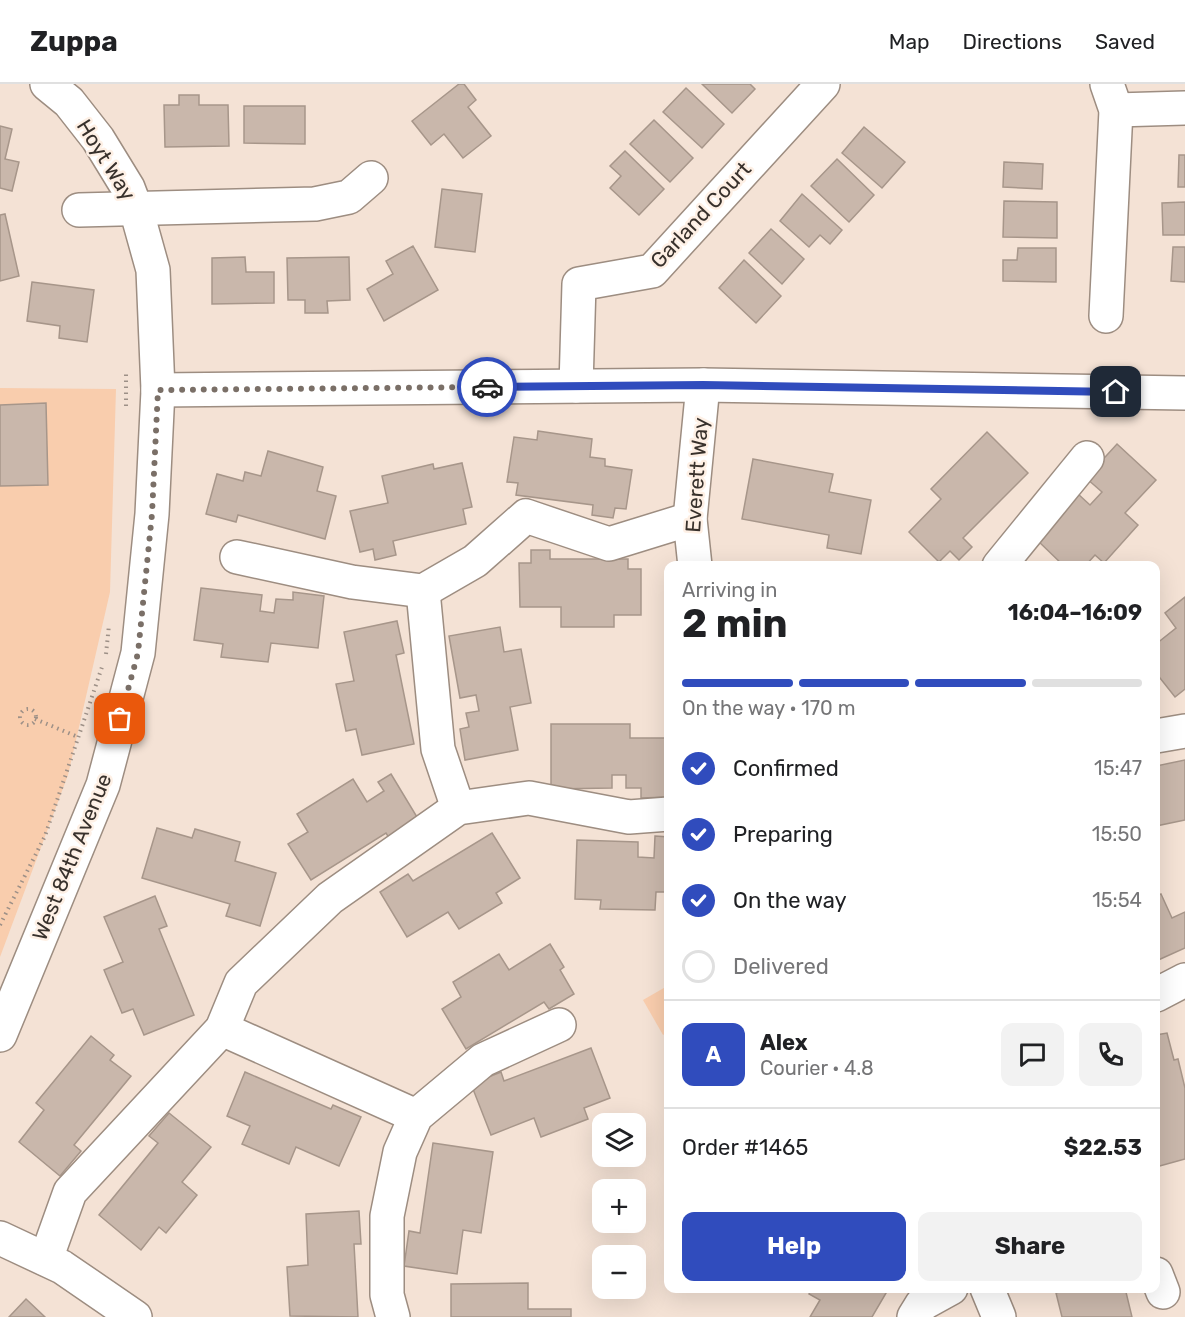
<!DOCTYPE html>
<html lang="en">
<head>
<meta charset="utf-8">
<style>
	:root { --surface:#fff; --page:#f2f2f2; --text:#202124; --muted:#757577; --line:#e0e0e0; --accent:#304cbd }
	body { margin:0; font-family:Rubik,sans-serif; background:var(--page); color:var(--text); height:100vh; display:flex; flex-direction:column; font-size:22px; white-space:nowrap }
	* { box-sizing:border-box; margin:0 }
	p { font-size:20px; color:var(--muted) }
	.icon { flex:none; width:33px; height:33px; fill:none; stroke:currentColor; stroke-width:2; stroke-linecap:round; stroke-linejoin:round }
	.map { position:relative; flex:1; overflow:hidden }
	.drawer { position:absolute; left:664px; top:477px; width:496px; height:732px; display:flex; flex-direction:column; background:var(--surface); border-radius:12px; box-shadow:0 6px 24px #0002 }
	.drawer>* { flex:none }
	.fabs { position:absolute; left:592px; top:1029px; display:grid; gap:12px }
	.fabs a { display:grid; place-items:center; width:54px; height:54px; border-radius:12px; background:var(--surface); box-shadow:0 6px 24px #0002; font-size:30px }
	.pin { position:absolute; display:grid; place-items:center; width:51px; height:51px; color:#fff; margin:-26px; border-radius:12px; box-shadow:0 3px 9px #0006 }
	.courier { position:absolute; display:grid; place-items:center; width:60px; height:60px; margin:-30px; border:4px solid #304cbd; border-radius:50%; background:#fff; color:#222; box-shadow:0 2px 8px #0007 }
	.headline em { font-style:normal; font-weight:700 }
	.headline div { display:flex; flex-direction:column-reverse }
	.headline { display:flex; align-items:center; justify-content:space-between; height:102px; padding:0 18px }
	h1 { font-size:39px; font-weight:700; line-height:45px }
	.bar { display:grid; grid-template-columns:repeat(4,1fr); gap:9px 6px; align-content:center; height:72px; padding:0 18px }
	.bar i { height:8px; border-radius:4px; background:var(--line) }
	.bar .on { background:var(--accent) }
	.bar p { grid-column:span 4 }
	.line { display:flex; align-items:center; gap:15px; padding:0 18px; border-top:2px solid var(--line) }
	.line div { flex:1 }
	.round { display:grid; place-items:center; flex:none; width:63px; height:63px; border-radius:12px; background:var(--page) }
	ol { padding:0 18px; list-style:none }
	li { display:flex; align-items:center; gap:18px; height:66px }
	li p { margin-inline-start:auto }
	li .icon { padding:6px; border-radius:50%; background:var(--accent); color:#fff; stroke-width:4 }
	li:last-child { color:var(--muted) }
	li i { width:33px; height:33px; border:3px solid var(--line); border-radius:50% }
	.action { display:flex; gap:12px; margin-top:auto; padding:12px 18px }
	.action a { flex:1; height:69px; border-radius:12px; background:var(--accent); color:#fff; font-size:24px; font-weight:700; line-height:69px; text-align:center }
	.action a+a { background:var(--page); color:var(--text) }
	header { display:flex; align-items:center; gap:36px; box-sizing:border-box; height:84px; padding:0 30px; background:var(--surface); border-bottom:2px solid var(--line) }
	header strong { font-size:28px }
	nav { display:flex; gap:33px; margin-inline-start:auto; font-size:21px }
	.map>svg:first-child { display:block }
</style>
</head>
<body>
<header>
<strong>Zuppa</strong>
<nav><a>Map</a><a>Directions</a><a>Saved</a></nav>
</header>
<div class="map">
<svg width="1185" height="1233" viewBox="0 0 1185 1233">
	<rect width="100%" height="100%" fill="#f4e2d5"/>
	<g fill="#f9cdad">
		<polygon points="0,304 116,305 110,508 68,691 0,873"/>
		<polygon points="669,901 669,947 663,951 643,916"/>
	</g>
	<g fill="#c9b7ab" stroke="#a7968a" stroke-width="1.5">
		<polygon points="459,0 464,0 476,16 468,23 491,52 463,74 444,50 431,61 412,37"/>
		<polygon points="702,0 750,0 755,5 732,29"/>
		<polygon points="686,4 724,40 702,64 663,28"/>
		<polygon points="179,11 199,11 199,21 228,21 229,62 165,63 164,21 179,21"/>
		<polygon points="244,22 305,22 305,60 244,59"/>
		<polygon points="654,36 693,74 670,98 630,60"/>
		<polygon points="0,42 12,45 5,75 19,78 12,107 0,104"/>
		<polygon points="864,43 905,78 882,104 842,69"/>
		<polygon points="625,67 664,105 639,131 610,104 621,92 610,82"/>
		<polygon points="1179,71 1185,71 1185,103 1178,103"/>
		<polygon points="837,75 874,111 849,138 811,102"/>
		<polygon points="1004,78 1043,80 1042,105 1003,103"/>
		<polygon points="442,105 482,110 475,168 435,163"/>
		<polygon points="802,110 842,146 830,160 820,151 809,163 780,137"/>
		<polygon points="1004,117 1057,118 1057,154 1003,153"/>
		<polygon points="1185,118 1185,151 1163,151 1162,119"/>
		<polygon points="5,130 19,192 0,197 0,131"/>
		<polygon points="771,145 804,175 782,200 749,169"/>
		<polygon points="413,162 438,206 384,237 367,205 393,190 386,177"/>
		<polygon points="1173,163 1185,163 1185,198 1171,197"/>
		<polygon points="1018,164 1056,164 1056,198 1003,197 1003,176 1017,176"/>
		<polygon points="245,173 246,188 274,188 274,219 212,220 212,174"/>
		<polygon points="349,173 350,216 327,217 328,229 305,229 305,216 288,216 287,174"/>
		<polygon points="744,176 781,212 756,239 719,204"/>
		<polygon points="32,198 94,206 87,258 59,254 60,242 27,237"/>
		<polygon points="46,319 48,401 0,402 0,321"/>
		<polygon points="538,347 592,355 590,373 605,375 605,382 632,386 626,425 615,424 613,434 592,431 593,421 516,411 518,399 507,398 514,353 537,356"/>
		<polygon points="987,348 1028,389 963,454 972,463 959,476 950,467 939,478 909,448 941,415 931,405"/>
		<polygon points="1117,360 1156,396 1125,429 1138,441 1104,479 1095,471 1085,482 1064,482 1036,455 1077,409 1090,421 1102,408 1086,394"/>
		<polygon points="268,367 323,383 317,407 336,412 325,455 238,431 236,438 206,430 217,390 243,397 245,388 261,392"/>
		<polygon points="753,375 833,390 829,408 871,416 861,470 827,464 829,451 742,435"/>
		<polygon points="462,379 472,423 463,425 466,440 393,457 396,471 375,476 373,465 360,468 350,427 388,419 382,392 433,380 434,385"/>
		<polygon points="531,466 550,466 550,475 628,475 628,485 641,485 641,531 614,531 614,543 561,543 561,523 520,523 519,479 531,479"/>
		<polygon points="201,504 262,511 260,527 274,529 276,515 293,516 293,508 324,512 318,564 271,559 268,578 221,573 223,560 194,556"/>
		<polygon points="1185,513 1185,605 1175,613 1156,589 1156,560 1176,544 1165,529"/>
		<polygon points="397,537 404,569 396,571 414,660 362,671 356,645 346,647 336,600 354,597 344,548"/>
		<polygon points="500,543 504,568 521,565 531,619 510,623 518,666 465,676 460,645 469,643 466,629 479,627 476,611 460,614 449,552"/>
		<polygon points="551,640 630,640 630,654 669,654 669,713 641,714 641,704 626,704 626,691 612,691 612,704 551,705"/>
		<polygon points="1185,676 1185,736 1156,742 1156,682"/>
		<polygon points="391,690 420,738 391,757 386,749 311,796 288,760 308,748 297,730 353,695 367,718 384,707 378,698"/>
		<polygon points="157,744 192,754 195,745 240,758 235,777 276,789 260,842 226,832 230,820 142,794"/>
		<polygon points="492,749 520,794 496,809 502,819 459,845 448,828 407,853 380,808 408,790 413,797"/>
		<polygon points="655,752 669,753 669,808 656,808 655,826 600,825 601,816 575,815 577,756 638,758 638,773 654,774"/>
		<polygon points="1161,810 1172,834 1185,828 1185,864 1156,877 1156,812"/>
		<polygon points="155,812 167,842 159,845 194,931 144,951 133,925 122,929 104,886 123,878 104,833"/>
		<polygon points="550,860 564,883 560,886 574,910 549,925 544,918 466,965 442,925 461,913 453,898 499,870 509,886"/>
		<polygon points="1167,949 1174,976 1178,975 1185,1004 1185,1075 1156,1083 1156,951"/>
		<polygon points="91,952 114,971 110,976 131,992 74,1061 81,1067 60,1092 19,1058 44,1026 36,1019"/>
		<polygon points="591,964 610,1014 584,1024 588,1035 541,1053 534,1034 491,1051 471,1000 501,988 504,997"/>
		<polygon points="245,988 331,1025 333,1021 361,1033 339,1082 296,1063 289,1080 242,1060 250,1042 227,1032"/>
		<polygon points="169,1029 211,1063 182,1098 197,1111 166,1149 159,1143 141,1166 99,1131 158,1059 149,1052"/>
		<polygon points="433,1059 493,1068 481,1149 463,1146 457,1190 404,1182 409,1147 420,1149"/>
		<polygon points="359,1127 361,1160 354,1160 358,1233 290,1232 287,1183 308,1181 306,1130"/>
		<polygon points="528,1199 528,1225 571,1225 571,1233 451,1233 451,1200"/>
		<polygon points="812,1204 889,1204 872,1233 810,1233 820,1216 809,1210"/>
		<polygon points="1073,1204 1125,1204 1132,1233 1062,1233 1056,1209"/>
		<polygon points="26,1215 45,1233 9,1233"/>
	</g>
	<g fill="none" stroke-linecap="round" stroke-linejoin="round">
		<defs>
			<g id="minor">
				<polyline points="1116,26 1185,24"/>
				<polyline points="79,126 315,120 349,113 371,94"/>
				<polyline points="1106,232 1116,26 1107,0"/>
				<polyline points="576,302 579,200 652,187 823,0"/>
				<polyline points="158,306 703,301 1185,309"/>
				<polyline points="237,473 352,498 423,507 475,477 526,432 609,460 690,435"/>
				<polyline points="695,482 690,435 703,301"/>
				<polyline points="999,482 1087,374"/>
				<polyline points="423,507 438,665 458,724"/>
				<polyline points="1156,652 1185,647"/>
				<polyline points="1156,911 1185,896"/>
				<polyline points="222,945 416,1032"/>
				<polyline points="0,951 103,701 138,569 152,430 158,306 153,186 136,125 128,104 98,55 69,18 47,0"/>
				<polyline points="0,1154 62,1183 135,1233"/>
				<polyline points="46,1175 70,1108 222,945 241,899 330,814 458,724 529,714 629,733 669,730"/>
				<polyline points="1156,1190 1163,1208"/>
				<polyline points="987,1204 999,1233"/>
				<polyline points="393,1233 387,1211 387,1132 400,1068 416,1032 483,976 559,941"/>
				<polyline points="914,1233 922,1220 951,1204"/>
			</g>
		</defs>
		<use href="#minor" stroke="#9d8d81" stroke-width="36"/>
		<g stroke="#9d9087" stroke-width="4" stroke-dasharray="1.5 4.5" stroke-linecap="butt">
			<polyline points="126,322 126,290"/>
			<polyline points="106,570 109,541"/>
			<circle cx="28" cy="633" r="8"/>
			<polyline points="35,635 78,653"/>
			<polyline points="0,841 45,752 102,583"/>
		</g>
		<use href="#minor" stroke="#fff" stroke-width="33"/>
	</g>
	<g fill="none" stroke-linecap="round" stroke-linejoin="round">
		<polyline stroke="#7a6f67" stroke-width="6" stroke-dasharray="0 10.8" points="120,635 138,569 152,430 158,306 487,303"/>
		<polyline stroke="#304cbd" stroke-width="8" points="487,303 703,301 1116,308"/>
	</g>
	<g text-anchor="middle" stroke-width="5" stroke-linejoin="round" paint-order="stroke">
		<g font-size="21" fill="#38312c" stroke="#fef0e5">
			<text transform="translate(106 76) rotate(58)" y="7">Hoyt Way</text>
			<text transform="translate(701 131) rotate(-47)" y="7">Garland Court</text>
			<text transform="translate(697 391) rotate(-86)" y="7">Everett Way</text>
			<text transform="translate(72 773) rotate(-68)" y="7">West 84th Avenue</text>
		</g>
	</g>
</svg>
<div class="fabs">
<a><svg class="icon" aria-label="layers" viewBox="0 0 24 24"><path d="M12 4l9 5-9 5-9-5zM3 14l9 5 9-5"/></svg></a>
<a>+</a>
<a>−</a>
</div>
<div class="pin" style="left:120px;top:635px;background:#ea580c"><svg class="icon" aria-label="bag" viewBox="0 0 24 24"><path d="M5 8h14l-1 12H6zM9 8a3 3 0 0 1 6 0"/></svg></div>
<div class="pin" style="left:1116px;top:308px;background:#1f2937"><svg class="icon" aria-label="home" viewBox="0 0 24 24"><path d="M3 11l9-7 9 7M6 9v11h12V9"/></svg></div>
<div class="courier" style="left:487px;top:303px"><svg class="icon" aria-label="car" viewBox="0 0 24 24"><path d="M5 17H2v-5l4-1 3-4h7l3 4 3 1v5h-3M9 17h6M6 11h13"/><circle cx="7" cy="17" r="2"/><circle cx="17" cy="17" r="2"/></svg></div>
<section class="drawer">
<div class="headline"><div><h1>2 min</h1><p>Arriving in</p></div><em>16:04–16:09</em></div>
<div class="bar"><i class="on"></i><i class="on"></i><i class="on"></i><i></i><p>On the way · 170 m</p></div>
<ol>
<li><svg class="icon" aria-label="check" viewBox="0 0 24 24"><path d="M5 12l5 5 9-10"/></svg>Confirmed<p>15:47</p></li>
<li><svg class="icon" aria-label="check" viewBox="0 0 24 24"><path d="M5 12l5 5 9-10"/></svg>Preparing<p>15:50</p></li>
<li><svg class="icon" aria-label="check" viewBox="0 0 24 24"><path d="M5 12l5 5 9-10"/></svg>On the way<p>15:54</p></li>
<li><i></i>Delivered</li>
</ol>
<div class="line" style="height:108px"><b class="round" style="background:var(--accent);color:#fff">A</b><div><b>Alex</b><p>Courier · 4.8</p></div><a class="round"><svg class="icon" aria-label="chat" viewBox="0 0 24 24"><path d="M4 5h16v11H9l-5 4z"/></svg></a><a class="round"><svg class="icon" aria-label="phone" viewBox="0 0 24 24"><path d="M5 4h4l2 5-3 2q2 4 5 5l2-3 5 2v4C11 20 4 13 5 4z"/></svg></a></div>
<div class="line" style="height:78px"><div>Order #1465</div><b>$22.53</b></div>
<div class="action"><a>Help</a><a>Share</a></div>
</section>
</div>
</body>
</html>
